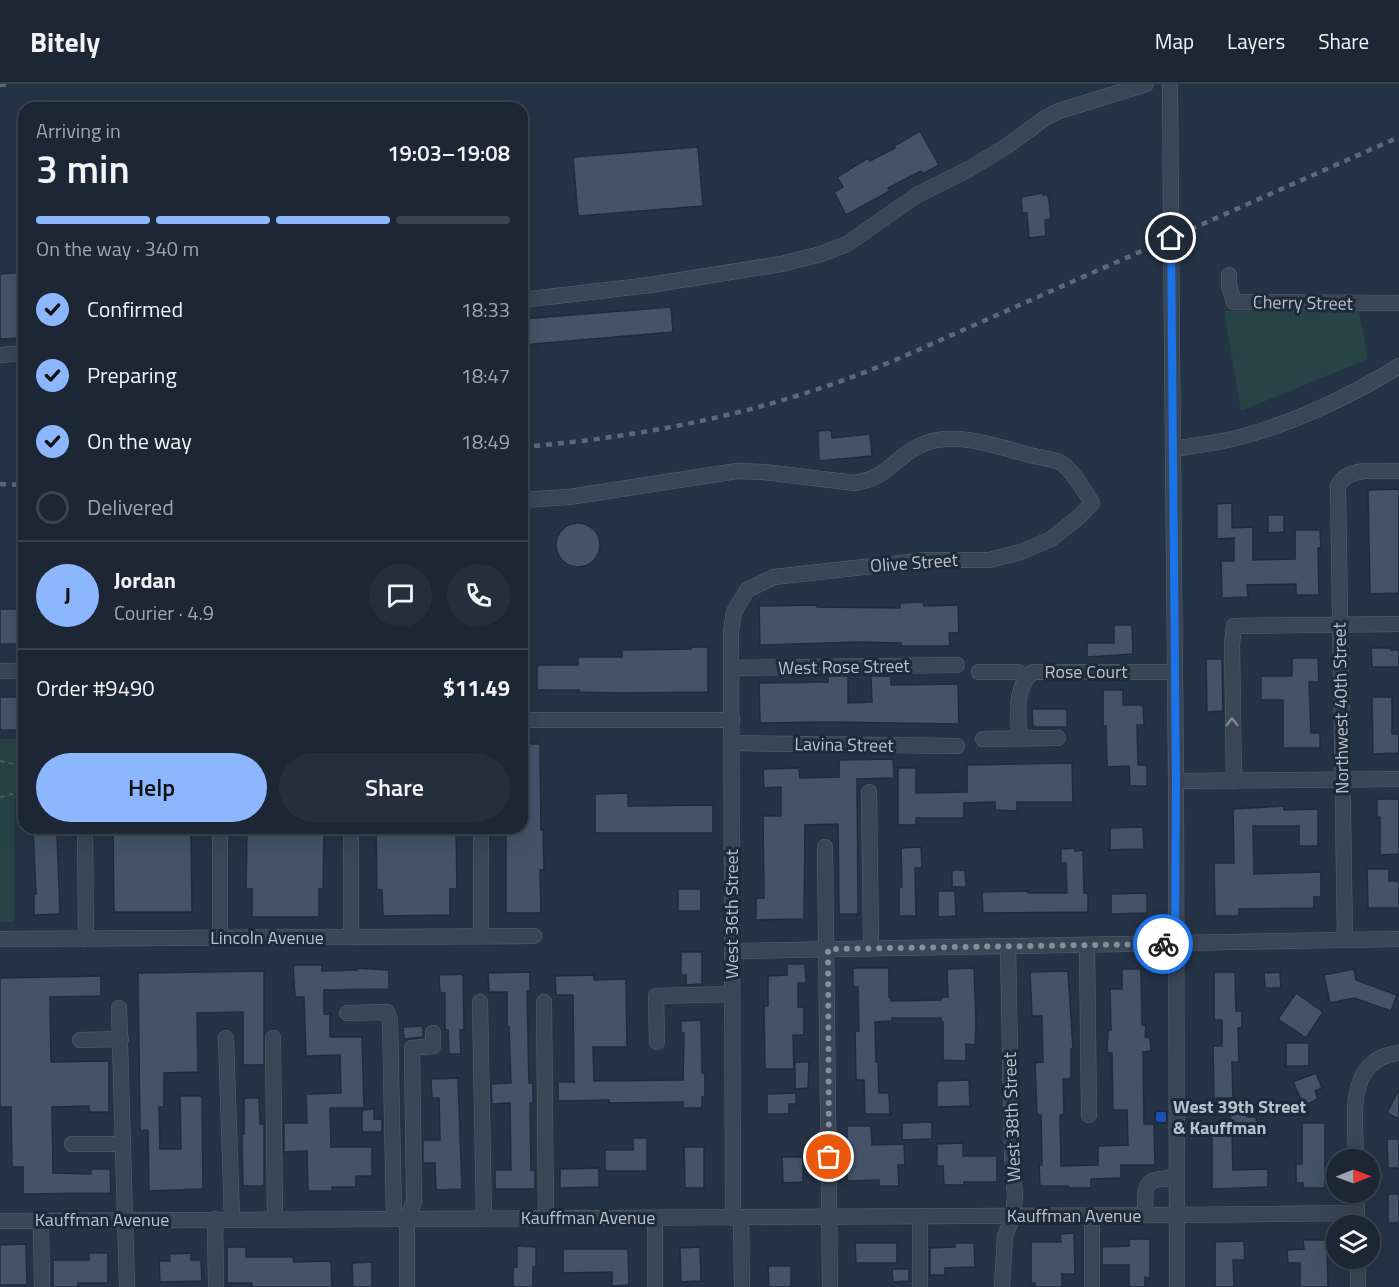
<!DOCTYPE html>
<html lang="en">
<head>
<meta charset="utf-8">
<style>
	:root { --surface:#1c2634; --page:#252e3c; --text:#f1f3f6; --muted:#a0a5ac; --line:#3a434f; --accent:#8cb7ff }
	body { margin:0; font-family:"Titillium Web",sans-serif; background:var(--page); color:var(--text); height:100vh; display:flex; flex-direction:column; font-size:22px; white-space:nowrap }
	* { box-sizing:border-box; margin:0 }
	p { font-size:20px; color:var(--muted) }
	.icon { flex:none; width:33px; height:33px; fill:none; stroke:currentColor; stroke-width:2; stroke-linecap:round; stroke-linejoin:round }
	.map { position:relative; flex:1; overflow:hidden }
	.side { position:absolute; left:18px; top:18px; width:510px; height:732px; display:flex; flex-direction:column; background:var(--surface); border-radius:18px; box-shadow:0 6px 24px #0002,0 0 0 2px var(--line) }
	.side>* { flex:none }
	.needle { width:39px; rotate:89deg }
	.controls { position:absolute; left:1326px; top:1065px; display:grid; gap:12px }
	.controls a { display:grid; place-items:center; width:54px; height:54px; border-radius:50%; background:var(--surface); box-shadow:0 6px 24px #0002,0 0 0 2px var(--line); font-size:30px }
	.pin { position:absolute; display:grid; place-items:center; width:51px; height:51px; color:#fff; margin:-26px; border:3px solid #fff; border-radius:50%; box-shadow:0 2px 6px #0007 }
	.courier { position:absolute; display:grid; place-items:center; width:60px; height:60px; margin:-30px; border:4px solid #1a73e8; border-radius:50%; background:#fff; color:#222; box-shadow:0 2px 8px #0007 }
	.summary em { font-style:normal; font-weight:600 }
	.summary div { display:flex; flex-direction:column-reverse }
	.summary { display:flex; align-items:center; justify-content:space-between; height:102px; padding:0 18px }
	h1 { font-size:39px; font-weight:600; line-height:45px }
	.bar { display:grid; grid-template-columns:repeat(4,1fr); gap:9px 6px; align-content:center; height:72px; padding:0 18px }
	.bar i { height:8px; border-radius:4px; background:var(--line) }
	.bar .on { background:var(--accent) }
	.bar p { grid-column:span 4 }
	.line { display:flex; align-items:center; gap:15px; padding:0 18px; border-top:2px solid var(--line) }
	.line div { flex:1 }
	.round { display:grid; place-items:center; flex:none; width:63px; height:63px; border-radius:32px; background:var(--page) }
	ol { padding:0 18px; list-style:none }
	li { display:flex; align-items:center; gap:18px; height:66px }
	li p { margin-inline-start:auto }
	li .icon { padding:6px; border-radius:50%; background:var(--accent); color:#111; stroke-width:4 }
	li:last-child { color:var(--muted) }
	li i { width:33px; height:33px; border:3px solid var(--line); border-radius:50% }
	.cta { display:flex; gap:12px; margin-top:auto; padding:12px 18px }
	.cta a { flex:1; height:69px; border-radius:36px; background:var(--accent); color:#111; font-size:24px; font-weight:600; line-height:69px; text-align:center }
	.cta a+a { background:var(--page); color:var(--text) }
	header { display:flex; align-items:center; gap:36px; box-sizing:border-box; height:84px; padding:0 30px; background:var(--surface); border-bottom:2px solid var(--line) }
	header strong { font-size:28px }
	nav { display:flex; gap:33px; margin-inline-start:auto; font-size:21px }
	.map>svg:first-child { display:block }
</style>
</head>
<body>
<header>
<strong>Bitely</strong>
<nav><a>Map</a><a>Layers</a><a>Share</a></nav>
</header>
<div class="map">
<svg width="1399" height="1203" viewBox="0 0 1399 1203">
	<rect width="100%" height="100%" fill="#253346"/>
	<g fill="#274346">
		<polygon points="1224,227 1359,227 1368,275 1241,327"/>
		<polygon points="0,655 24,655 24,714 14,714 14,838 0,838"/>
	</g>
	<g fill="#445368" stroke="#202c3c" stroke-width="1.5">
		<polygon points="920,47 939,81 923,90 921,87 888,104 890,107 846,131 834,108 843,103 837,93 868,74 870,77 895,64 894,62"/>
		<polygon points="698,63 703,122 578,132 573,73"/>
		<polygon points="1043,109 1043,111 1047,111 1049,115 1051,135 1045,136 1046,152 1029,154 1027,129 1022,129 1021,113"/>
		<polygon points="24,188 24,254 0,255 0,190"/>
		<polygon points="671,223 673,248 522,261 522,235"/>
		<polygon points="831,346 832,354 870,350 872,372 819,377 818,347"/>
		<polygon points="1399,405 1399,509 1370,510 1368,406"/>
		<polygon points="1232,419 1232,444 1253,443 1253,476 1295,475 1295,446 1320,446 1321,464 1318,464 1319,511 1296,511 1296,500 1247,501 1248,513 1222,514 1221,477 1234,477 1234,454 1217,455 1217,420"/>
		<polygon points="1268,431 1284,431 1284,448 1268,449"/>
		<circle cx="578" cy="461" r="22"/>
		<polygon points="923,518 924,522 958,521 959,549 949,549 950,562 901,562 901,559 859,558 760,561 759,522 817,521 817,523 900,524 900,519"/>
		<rect x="0" y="525" width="24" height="35"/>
		<polygon points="1114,541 1132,541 1133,570 1087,573 1087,559 1114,559"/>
		<polygon points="691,563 708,563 708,608 622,609 579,608 579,606 537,606 537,581 578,581 578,573 622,573 622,566 691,565"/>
		<polygon points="1371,564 1390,564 1391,566 1399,566 1399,583 1372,583"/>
		<polygon points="1292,574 1318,574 1319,598 1309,598 1311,649 1320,649 1320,664 1283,664 1283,616 1261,616 1261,592 1292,592"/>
		<polygon points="1206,575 1222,575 1223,627 1207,628"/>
		<polygon points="828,592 848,592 848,619 872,618 871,592 891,592 891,601 958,600 959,640 829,638 760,639 759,599 828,598"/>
		<polygon points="1103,606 1123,606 1123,621 1143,621 1144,641 1137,641 1138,681 1147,681 1147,702 1130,702 1129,682 1107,683 1106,642 1103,642"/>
		<rect x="0" y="613" width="24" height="33"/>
		<polygon points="1372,613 1392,613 1392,650 1399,650 1399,669 1373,670"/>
		<polygon points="1032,625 1067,625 1067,643 1033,643"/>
		<polygon points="522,660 540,660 541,746 543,746 544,786 540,786 541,829 506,829 506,747 522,747"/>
		<polygon points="893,675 894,694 857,695 858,830 839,830 838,740 805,741 804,835 756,836 756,814 764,814 763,732 781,732 781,703 764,704 763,685 799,684 800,694 839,693 839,676"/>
		<polygon points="1072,679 1073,718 1017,718 1017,727 995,726 995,718 964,719 964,734 916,734 916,741 898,741 898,684 916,684 916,709 967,708 967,681"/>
		<polygon points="628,709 628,722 713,721 713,749 595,749 595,710"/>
		<polygon points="1377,715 1399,715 1399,770 1380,771 1380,733 1377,734"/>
		<polygon points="1284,722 1284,726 1318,725 1318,762 1299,762 1299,742 1253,742 1254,790 1321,788 1321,813 1314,813 1314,824 1239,825 1239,832 1215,832 1214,779 1234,779 1233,725"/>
		<polygon points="1143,743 1144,765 1110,766 1110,744"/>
		<polygon points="33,744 56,744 56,749 57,749 60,830 34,831 34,810 36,810"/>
		<polygon points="247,744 324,744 323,805 319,805 319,833 252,833 252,805 246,805"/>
		<polygon points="376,744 456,744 457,805 450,805 450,831 383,832 382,806 377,806"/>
		<polygon points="113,750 191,750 192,828 114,828"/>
		<polygon points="921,763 922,784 915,784 916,832 899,832 899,803 902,803 901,764"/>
		<polygon points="1075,764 1075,767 1083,766 1084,809 1088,809 1088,828 983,829 982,808 1028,807 1028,809 1067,809 1066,779 1061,779 1061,765"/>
		<polygon points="1367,785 1389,785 1389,797 1399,797 1399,824 1368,824"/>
		<polygon points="952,786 965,786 966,803 952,803"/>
		<rect x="678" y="805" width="23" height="22"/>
		<polygon points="938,807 955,807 956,832 938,833"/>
		<polygon points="1147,809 1147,829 1111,830 1111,810"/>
		<polygon points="681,868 702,868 702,900 686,901 686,891 681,891"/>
		<polygon points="787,880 805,880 806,899 798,899 798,923 804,923 804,951 793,951 794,985 765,985 764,922 768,922 768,892 787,891"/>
		<polygon points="293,881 322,881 322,887 357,886 356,884 389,886 389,905 324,906 324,930 330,930 330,953 362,953 364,1024 330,1024 331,1063 372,1063 372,1092 356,1092 356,1103 332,1103 332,1107 308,1107 307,1067 284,1068 284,1039 307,1039 306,1010 341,1009 340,971 306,972 304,913 295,913"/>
		<polygon points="853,884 889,884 889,913 891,913 891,917 941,916 941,913 948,913 947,885 974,884 976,937 975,961 966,960 966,977 943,976 943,938 941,938 941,934 892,934 892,937 875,938 876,978 878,978 879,1009 889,1009 890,1030 865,1030 864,996 856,996 855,947 859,947 858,903 853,903"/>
		<polygon points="1122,885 1141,885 1142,941 1146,941 1145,953 1150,954 1151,967 1143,968 1144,1040 1154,1040 1155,1081 1121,1081 1121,1094 1091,1095 1091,1104 1069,1104 1068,1102 1040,1102 1039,1081 1042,1081 1041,1031 1037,1031 1035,979 1043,978 1042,932 1032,932 1030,888 1068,887 1073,965 1071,965 1071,995 1063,995 1064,1030 1060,1031 1061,1082 1098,1081 1098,1062 1128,1061 1127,1026 1113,1026 1112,969 1107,969 1108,946 1111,946 1110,905 1122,905"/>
		<polygon points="1354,885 1356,896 1397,911 1391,927 1354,914 1330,919 1324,891"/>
		<polygon points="264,887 264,981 243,981 243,928 197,929 198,988 164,989 164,1023 159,1023 160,1065 181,1065 180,1012 202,1012 203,1105 149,1107 148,1046 140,1047 138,889"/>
		<polygon points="530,888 530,907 527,907 529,999 533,999 533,1019 530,1019 531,1086 535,1086 535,1105 495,1105 495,1086 511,1086 510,1019 492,1020 491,1000 511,999 509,943 507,943 507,908 489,908 488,889"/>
		<polygon points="1214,888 1235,888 1236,927 1242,927 1242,944 1238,944 1239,978 1232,978 1233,1014 1214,1014 1213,962 1222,962 1222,936 1214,936"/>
		<polygon points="1280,888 1281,904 1265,904 1264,889"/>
		<polygon points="463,890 464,946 460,946 461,970 449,970 448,946 445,946 445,909 440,909 439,891"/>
		<polygon points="594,891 594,896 626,895 627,963 593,963 594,997 683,996 684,949 681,949 681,937 701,936 702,989 705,989 705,1013 702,1013 702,1024 683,1024 683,1018 609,1019 609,1016 558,1017 558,998 574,998 573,911 556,911 555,892"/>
		<polygon points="101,892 101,912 50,913 51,978 109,977 109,1028 89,1028 89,1022 52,1023 53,1089 91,1090 91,1085 110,1085 111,1109 23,1110 23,1083 12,1083 11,1023 0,1023 0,894"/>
		<polygon points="1296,909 1323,928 1306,954 1278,935"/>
		<polygon points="423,942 423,953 404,955 403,943"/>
		<rect x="1286" y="959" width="23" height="23"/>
		<polygon points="795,978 809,978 808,1004 795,1005"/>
		<polygon points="1316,989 1322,1004 1315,1007 1318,1015 1304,1022 1293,998"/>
		<polygon points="458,994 462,1105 436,1106 435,1079 423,1079 423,1056 440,1056 439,1014 432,1014 431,995"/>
		<polygon points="969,996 970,1022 937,1023 937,997"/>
		<polygon points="1399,1005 1399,1035 1387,1029"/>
		<polygon points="796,1009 796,1020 789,1020 789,1030 767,1030 767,1010"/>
		<polygon points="244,1014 259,1014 260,1040 264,1040 264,1102 243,1102 242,1050 244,1050"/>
		<polygon points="1229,1014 1246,1014 1247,1033 1256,1033 1257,1043 1247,1048 1232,1048 1233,1086 1268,1085 1268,1103 1212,1105 1212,1041 1231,1040"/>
		<polygon points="374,1025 374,1035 382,1035 382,1048 362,1048 362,1026"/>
		<polygon points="932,1038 932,1055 902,1056 902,1039"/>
		<polygon points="1302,1039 1325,1039 1325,1104 1303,1104 1303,1099 1296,1099 1296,1080 1302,1080"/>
		<polygon points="847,1042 871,1042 872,1061 904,1060 905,1081 898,1081 899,1102 879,1102 879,1096 847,1097"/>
		<polygon points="633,1054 647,1054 647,1087 605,1087 605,1066 633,1066"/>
		<polygon points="1387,1055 1399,1055 1399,1084 1388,1084"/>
		<polygon points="963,1059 963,1072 997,1072 997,1098 964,1098 964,1101 944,1101 943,1082 937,1082 937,1060"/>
		<polygon points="684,1063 704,1063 704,1104 685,1104"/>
		<polygon points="782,1073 803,1073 803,1098 783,1099"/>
		<polygon points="599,1084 599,1103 560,1104 560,1085"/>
		<rect x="1388" y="1110" width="11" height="29"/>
		<polygon points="1074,1149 1075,1190 1062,1190 1062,1203 1035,1203 1035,1199 1031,1199 1031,1158 1061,1158 1060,1150"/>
		<polygon points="1129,1155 1150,1155 1150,1194 1145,1193 1145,1203 1129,1203 1129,1181 1102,1181 1102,1163 1129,1162"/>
		<polygon points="1303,1156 1327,1156 1328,1203 1300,1203 1300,1179 1288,1179 1287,1166 1304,1165"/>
		<polygon points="1244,1157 1245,1176 1233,1176 1234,1203 1215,1203 1215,1158"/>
		<polygon points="855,1159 897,1159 897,1179 856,1179"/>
		<polygon points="955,1159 974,1159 975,1183 945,1184 945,1191 930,1191 930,1164 955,1163"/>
		<polygon points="26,1160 27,1201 0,1201 0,1161"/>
		<polygon points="517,1162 536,1163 536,1183 533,1183 533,1203 513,1203 513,1183 517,1183"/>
		<polygon points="227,1163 246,1163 246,1173 293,1173 294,1178 331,1177 332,1203 252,1203 252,1199 227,1199"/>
		<polygon points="700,1163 701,1197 681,1198 680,1164"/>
		<polygon points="563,1165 628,1165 629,1201 612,1202 612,1188 563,1189"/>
		<polygon points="89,1169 108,1169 108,1199 78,1199 78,1203 53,1203 53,1176 89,1176"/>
		<polygon points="191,1169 191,1176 201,1176 202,1197 160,1198 159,1177 170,1177 169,1170"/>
		<polygon points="372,1178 372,1203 353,1203 352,1179"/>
		<polygon points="768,1182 791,1182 791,1203 769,1203"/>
		<polygon points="892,1185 909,1185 909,1197 893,1198"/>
	</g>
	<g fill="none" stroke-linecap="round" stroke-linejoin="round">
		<defs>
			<g id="minor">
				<polyline points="1229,191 1229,202 1234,218 1399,219"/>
				<polyline points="522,216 650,201 781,180 821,170 847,160 917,111 969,85 1007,62 1045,34 1059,27 1146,0"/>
				<polyline points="1172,264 1176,697 1177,1203"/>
				<polyline points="0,271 24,269"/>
				<path d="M 1173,365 C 1192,362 1210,360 1228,356 C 1286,343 1349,313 1399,282"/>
				<path d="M 522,416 L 569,413 L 737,387 L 764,388 L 855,399 C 892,393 896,369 926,359 C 959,347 1001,364 1034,372 C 1042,374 1054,375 1061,379 C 1072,385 1085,408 1092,419 L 1080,432 L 1051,455 L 1021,468 L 989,476 L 927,476 L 774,493 L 747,506 L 734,528 L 731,547 L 733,1134"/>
				<polyline points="731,584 957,581"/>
				<polyline points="0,587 24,587"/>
				<polyline points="979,588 1017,588 1027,593"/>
				<polyline points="522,636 732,636"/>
				<path d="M 1019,654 C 1019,631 1013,604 1033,588 L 1175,588"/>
				<polyline points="983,655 1058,654"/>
				<polyline points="732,659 957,662"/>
				<polyline points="1176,697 1399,695"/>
				<polyline points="1234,697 1232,560 1234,542 1399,540"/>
				<polyline points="869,708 871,864"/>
				<polyline points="85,744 86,855"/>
				<polyline points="220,744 220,854"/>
				<polyline points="351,744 351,853"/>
				<polyline points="481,744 481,852"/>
				<polyline points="825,763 830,1203"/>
				<polyline points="0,855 534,852"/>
				<path d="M 1345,856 L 1338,402 C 1347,381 1381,388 1399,387"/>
				<polyline points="1087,861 1089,1031"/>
				<polyline points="732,867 1399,855"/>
				<polyline points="480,918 484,1134"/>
				<polyline points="544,918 546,1133"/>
				<polyline points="119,924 127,1203"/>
				<polyline points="347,929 387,928 390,936 394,1134"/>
				<polyline points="226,954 232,1135"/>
				<polyline points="273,954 275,1135"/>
				<polyline points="80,956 121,955"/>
				<polyline points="657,958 656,912 732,910"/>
				<polyline points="72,1060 123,1060"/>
				<path d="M 1356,1076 C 1356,1035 1344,975 1399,969"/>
				<polyline points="1357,1108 1357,1142"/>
				<path d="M 1145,1131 C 1146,1100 1141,1095 1176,1094"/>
				<polyline points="920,1132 920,1203"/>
				<polyline points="1092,1132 1092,1203"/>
				<polyline points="741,1133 742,1203"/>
				<polyline points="655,1134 655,1203"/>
				<polyline points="215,1135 216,1203"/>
				<polyline points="0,1137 1170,1131 1357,1129"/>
				<polyline points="41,1137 42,1203"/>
				<polyline points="1358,1174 1358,1203"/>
				<polyline points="407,1203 407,1134 414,1118 412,964 433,962 433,949"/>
				<polyline points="1002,1203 1005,1152 1013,1132 1015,1112 1012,1073 1008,862"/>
			</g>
		</defs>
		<use href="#minor" stroke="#586372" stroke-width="16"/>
		<g stroke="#465f62" stroke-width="2" stroke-dasharray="4.5 4.5" stroke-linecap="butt">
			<path d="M 0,677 C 9,679 20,680 24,689"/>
			<polyline points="0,713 24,707"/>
		</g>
		<use href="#minor" stroke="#3a4555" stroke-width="15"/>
		<g stroke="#5c697c" stroke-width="4.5" stroke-dasharray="6 6" stroke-linecap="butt">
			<polyline points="0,1 9,0"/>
			<path d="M 522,363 C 654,352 778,326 900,274 L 1399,53"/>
			<polyline points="0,400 24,401"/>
		</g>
		<defs>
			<polyline id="minor-bridge" points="1170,0 1172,264"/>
		</defs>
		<use href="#minor-bridge" stroke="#586372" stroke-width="16" stroke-linecap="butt"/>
		<use href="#minor-bridge" stroke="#3a4555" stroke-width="15"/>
	</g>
	<defs><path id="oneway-chevron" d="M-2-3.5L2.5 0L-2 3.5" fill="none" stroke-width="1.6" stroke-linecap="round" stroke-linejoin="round" transform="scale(1.5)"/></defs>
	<use stroke="#7f8998" href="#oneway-chevron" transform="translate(1232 638) rotate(-91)"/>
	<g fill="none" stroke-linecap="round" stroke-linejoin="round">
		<polyline stroke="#848f9e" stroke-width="6" stroke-dasharray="0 10.8" points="829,1073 828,865 1163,860"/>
		<polyline stroke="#1a73e8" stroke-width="8" points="1163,860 1175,859 1176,698 1171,154"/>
	</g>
	<rect fill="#1a4fb4" stroke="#1e2a3a" stroke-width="2" x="1155" y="1027" width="12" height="12" rx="3"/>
	<g text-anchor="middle" stroke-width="6" stroke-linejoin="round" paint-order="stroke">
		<g font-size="18" fill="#b7c0ce" stroke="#1e2a3a">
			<text transform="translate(1303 219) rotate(1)" y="6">Cherry Street</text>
			<text transform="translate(914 479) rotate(-4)" y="6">Olive Street</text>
			<text transform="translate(844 583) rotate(-1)" y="6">West Rose Street</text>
			<text x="1086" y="594">Rose Court</text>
			<text transform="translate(1341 624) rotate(-91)" y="6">Northwest 40th Street</text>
			<text transform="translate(844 661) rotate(1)" y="6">Lavina Street</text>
			<text transform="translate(732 830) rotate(-90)" y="6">West 36th Street</text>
			<text x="267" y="860">Lincoln Avenue</text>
			<text transform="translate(1012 1033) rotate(-92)" y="6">West 38th Street</text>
			<text x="1074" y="1138">Kauffman Avenue</text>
			<text x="588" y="1140">Kauffman Avenue</text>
			<text x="102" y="1142">Kauffman Avenue</text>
		</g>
		<g font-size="18" font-weight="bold" fill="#b7c0ce" stroke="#1e2a3a" text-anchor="start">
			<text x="1173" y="1029">West 39th Street<tspan x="1173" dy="21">&amp; Kauffman</tspan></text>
		</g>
	</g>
</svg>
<div class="controls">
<a><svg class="needle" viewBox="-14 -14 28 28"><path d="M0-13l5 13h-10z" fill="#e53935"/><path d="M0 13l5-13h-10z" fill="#a0a5ac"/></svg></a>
<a><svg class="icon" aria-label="layers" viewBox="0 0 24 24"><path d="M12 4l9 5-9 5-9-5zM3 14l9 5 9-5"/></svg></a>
</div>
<div class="pin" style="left:829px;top:1073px;background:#ea580c"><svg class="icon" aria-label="bag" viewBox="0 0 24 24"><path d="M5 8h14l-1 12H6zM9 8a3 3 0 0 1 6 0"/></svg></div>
<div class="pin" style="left:1171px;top:154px;background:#1f2937"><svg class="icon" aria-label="home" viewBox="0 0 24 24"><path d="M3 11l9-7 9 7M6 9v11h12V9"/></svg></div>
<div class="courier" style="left:1163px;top:860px"><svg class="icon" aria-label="bike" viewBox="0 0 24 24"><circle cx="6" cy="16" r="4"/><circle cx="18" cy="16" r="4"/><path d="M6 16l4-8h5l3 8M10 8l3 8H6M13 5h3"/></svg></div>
<section class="side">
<div class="summary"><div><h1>3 min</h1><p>Arriving in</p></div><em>19:03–19:08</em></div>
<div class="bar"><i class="on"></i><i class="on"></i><i class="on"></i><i></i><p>On the way · 340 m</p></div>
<ol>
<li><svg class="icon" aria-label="check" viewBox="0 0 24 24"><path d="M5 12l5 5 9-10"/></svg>Confirmed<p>18:33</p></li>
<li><svg class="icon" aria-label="check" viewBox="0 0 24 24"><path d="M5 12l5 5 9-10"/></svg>Preparing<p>18:47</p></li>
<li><svg class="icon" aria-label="check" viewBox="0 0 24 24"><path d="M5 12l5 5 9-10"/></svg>On the way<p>18:49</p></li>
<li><i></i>Delivered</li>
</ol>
<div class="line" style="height:108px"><b class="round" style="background:var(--accent);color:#111">J</b><div><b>Jordan</b><p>Courier · 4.9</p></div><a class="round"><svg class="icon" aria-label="chat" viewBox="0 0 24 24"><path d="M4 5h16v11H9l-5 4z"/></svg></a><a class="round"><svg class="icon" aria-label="phone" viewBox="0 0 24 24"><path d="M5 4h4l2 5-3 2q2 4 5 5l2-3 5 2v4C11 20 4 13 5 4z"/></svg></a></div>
<div class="line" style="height:78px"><div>Order #9490</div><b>$11.49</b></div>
<div class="cta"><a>Help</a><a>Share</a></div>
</section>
</div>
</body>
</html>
